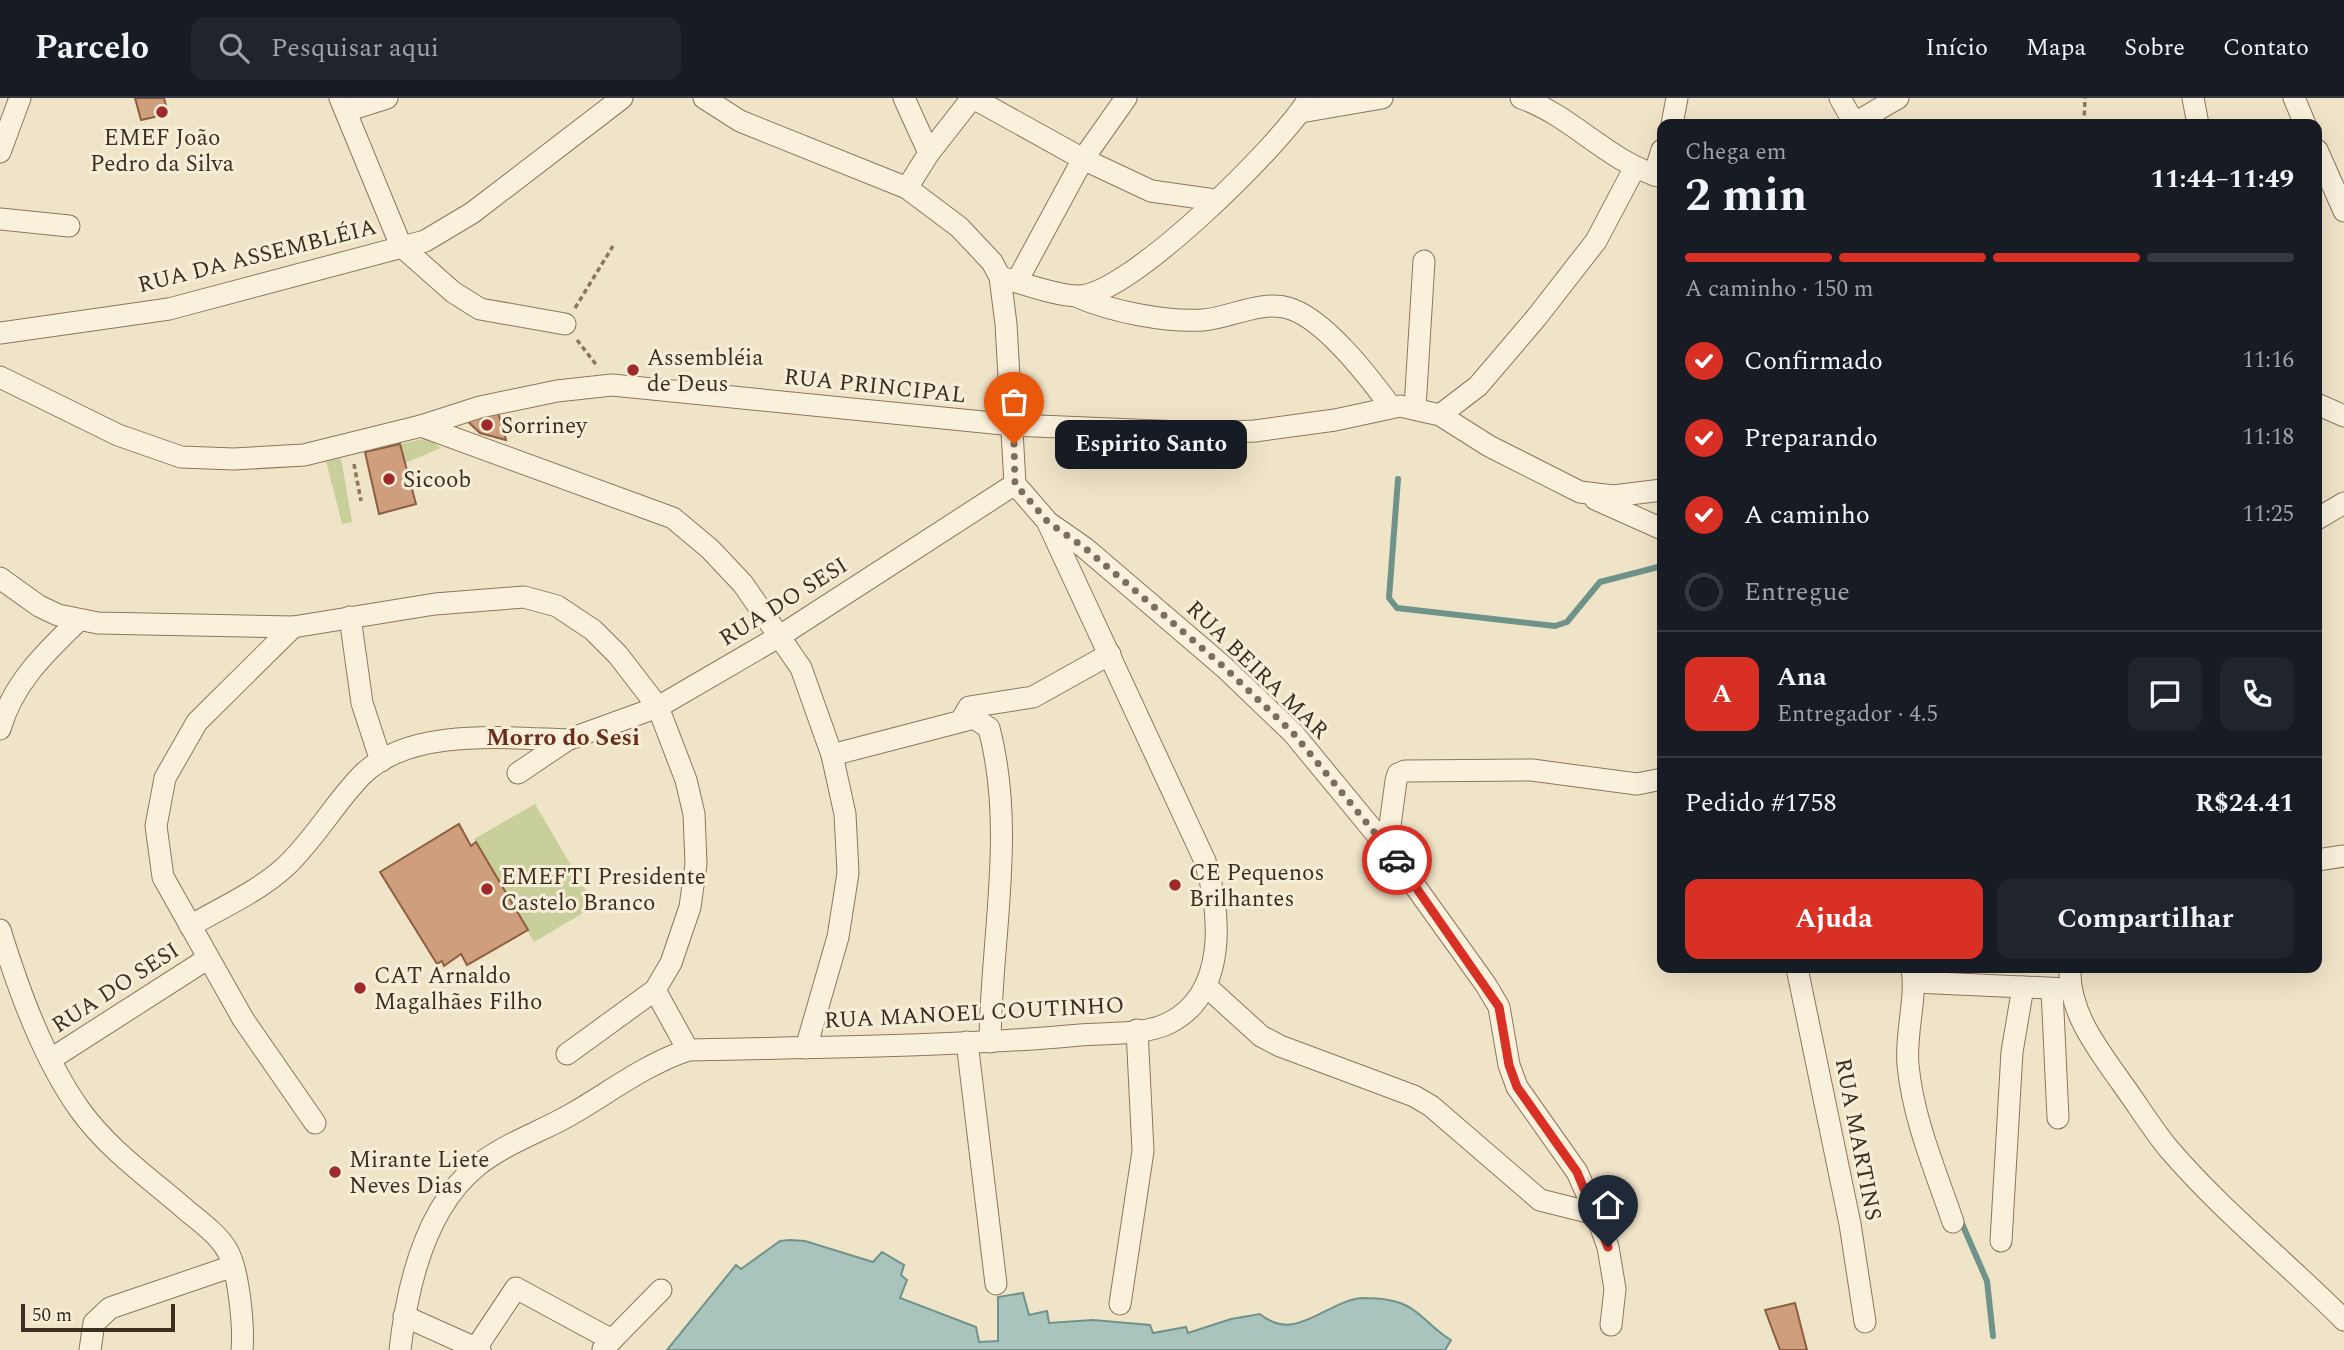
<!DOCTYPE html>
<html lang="pt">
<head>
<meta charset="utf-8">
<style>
	:root { --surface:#171b24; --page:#20242c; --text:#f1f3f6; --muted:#9ea1a6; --line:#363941; --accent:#d93025 }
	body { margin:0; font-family:Spectral,serif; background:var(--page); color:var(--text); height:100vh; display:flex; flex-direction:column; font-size:26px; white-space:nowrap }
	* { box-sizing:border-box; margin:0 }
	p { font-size:23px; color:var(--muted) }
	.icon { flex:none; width:38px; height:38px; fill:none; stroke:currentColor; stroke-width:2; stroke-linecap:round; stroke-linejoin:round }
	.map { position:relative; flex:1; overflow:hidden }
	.side { position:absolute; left:1657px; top:21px; width:665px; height:854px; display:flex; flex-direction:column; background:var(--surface); border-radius:14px; box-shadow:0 7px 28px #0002 }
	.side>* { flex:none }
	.scale { position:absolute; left:21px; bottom:18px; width:154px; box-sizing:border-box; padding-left:7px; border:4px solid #3d2e20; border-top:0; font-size:19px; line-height:24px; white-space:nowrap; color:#3d2e20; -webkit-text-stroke:5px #f7eed8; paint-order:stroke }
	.pin { position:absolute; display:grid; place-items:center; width:60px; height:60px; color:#fff; margin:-72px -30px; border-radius:50% 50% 50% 0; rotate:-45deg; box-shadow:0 0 7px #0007 }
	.pin .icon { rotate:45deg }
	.courier { position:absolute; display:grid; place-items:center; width:70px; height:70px; margin:-35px; border:5px solid #d93025; border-radius:50%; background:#fff; color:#222; box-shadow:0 2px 9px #0007 }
	.bubble { position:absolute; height:49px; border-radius:14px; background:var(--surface); box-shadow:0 7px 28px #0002; font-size:23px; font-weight:700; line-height:49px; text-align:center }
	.summary em { font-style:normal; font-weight:700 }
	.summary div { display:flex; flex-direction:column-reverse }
	.summary { display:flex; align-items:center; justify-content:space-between; height:119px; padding:0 28px }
	h1 { font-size:46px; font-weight:700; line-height:52px }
	.bar { display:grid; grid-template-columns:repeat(4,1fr); gap:10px 7px; align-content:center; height:84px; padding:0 28px }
	.bar i { height:9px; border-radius:5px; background:var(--line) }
	.bar .selected { background:var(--accent) }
	.bar p { grid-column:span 4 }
	.line { display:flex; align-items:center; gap:18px; padding:0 28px; border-top:2px solid var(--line) }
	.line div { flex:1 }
	.round { display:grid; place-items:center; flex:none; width:74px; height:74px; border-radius:14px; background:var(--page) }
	ol { padding:0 28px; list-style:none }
	li { display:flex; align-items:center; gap:21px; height:77px }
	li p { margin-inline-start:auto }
	li .icon { padding:7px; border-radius:50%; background:var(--accent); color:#fff; stroke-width:4 }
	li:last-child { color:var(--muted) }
	li i { width:38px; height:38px; border:4px solid var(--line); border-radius:50% }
	.cta { display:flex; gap:14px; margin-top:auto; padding:14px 28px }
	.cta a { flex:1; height:80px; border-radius:14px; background:var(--accent); color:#fff; font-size:28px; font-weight:700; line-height:80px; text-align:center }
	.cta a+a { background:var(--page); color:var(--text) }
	header { display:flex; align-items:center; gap:42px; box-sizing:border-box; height:98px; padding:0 35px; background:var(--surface); border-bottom:2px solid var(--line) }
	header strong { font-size:33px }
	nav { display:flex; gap:38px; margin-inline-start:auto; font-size:24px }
	.search { width:490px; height:63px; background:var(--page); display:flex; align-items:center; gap:18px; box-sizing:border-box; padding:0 24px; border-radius:14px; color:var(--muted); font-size:26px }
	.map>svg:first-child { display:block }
</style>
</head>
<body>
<header>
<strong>Parcelo</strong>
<div class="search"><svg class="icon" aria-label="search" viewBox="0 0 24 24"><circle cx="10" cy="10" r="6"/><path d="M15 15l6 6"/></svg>Pesquisar aqui</div>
<nav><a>Início</a><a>Mapa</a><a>Sobre</a><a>Contato</a></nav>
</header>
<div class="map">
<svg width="2344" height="1252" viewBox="0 0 2344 1252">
	<rect width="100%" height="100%" fill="#f0e4c8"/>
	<g fill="#c9cf9b">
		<polygon points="428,340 441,350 405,365 400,346"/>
		<polygon points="341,360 352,424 342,426 326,363"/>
		<polygon points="535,706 595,808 534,844 474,741"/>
	</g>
	<path fill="#a9c4bc" stroke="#6f938a" stroke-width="2" d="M 790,1142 L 805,1143 L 873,1164 L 882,1154 L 904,1167 L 901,1177 L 907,1182 L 900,1200 L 976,1229 L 979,1244 L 998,1243 L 998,1199 L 1023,1195 L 1029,1217 L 1047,1213 L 1049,1225 L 1093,1222 L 1150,1227 L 1153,1235 L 1186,1229 L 1188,1235 L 1231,1221 L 1260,1216 C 1295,1246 1325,1204 1361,1200 C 1369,1200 1380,1200 1388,1202 C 1418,1206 1428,1229 1451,1242 L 1445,1252 L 667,1252 L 736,1167 L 741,1171 L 780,1143 Z"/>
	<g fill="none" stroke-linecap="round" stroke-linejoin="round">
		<g stroke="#6f938a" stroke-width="6">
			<polyline points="1398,381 1389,500 1397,510 1555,528 1567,524 1600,484 1662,468"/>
			<polyline points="1960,1121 1987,1183 1993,1238"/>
		</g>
	</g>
	<g fill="#cf9f7d" stroke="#8d5f41" stroke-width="2">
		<polygon points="135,0 164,0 168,16 141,22"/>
		<polygon points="497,311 506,342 480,335 464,320"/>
		<polygon points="400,346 416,406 379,416 365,354"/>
		<polygon points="459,726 471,748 476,744 528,832 467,867 461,856 444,868 442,863 437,866 380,774"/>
		<polygon points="1795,1205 1807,1252 1780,1252 1765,1212"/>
	</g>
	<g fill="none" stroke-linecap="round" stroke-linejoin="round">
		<defs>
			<g id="minor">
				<polyline points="340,0 401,148 453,194 480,211 565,226"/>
				<polyline points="904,0 929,55"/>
				<polyline points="973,0 1083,61 1151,93 1215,102"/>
				<path d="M 1521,0 C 1573,18 1609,65 1662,79"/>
				<polyline points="1840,0 1854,25"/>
				<polyline points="2193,0 2198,26"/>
				<polyline points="2294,0 2305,26"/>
				<polyline points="346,13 387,0"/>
				<polyline points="1301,14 1382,0"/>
				<polyline points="1672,26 1677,0"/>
				<polyline points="1853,26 1898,0"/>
				<polyline points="2317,52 2344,113"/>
				<polyline points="0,54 20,0"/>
				<polyline points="1654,77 1662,52"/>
				<polyline points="907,90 929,55 972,0"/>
				<polyline points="0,121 69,128"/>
				<path d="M 1000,179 C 1022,185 1056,198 1078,198 C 1128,199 1284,44 1309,0"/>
				<polyline points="1017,183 1083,61 1126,0"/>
				<path d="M 1078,199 C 1113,214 1165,224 1203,222 C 1230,220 1261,202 1288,210 C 1324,220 1369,279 1391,309"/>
				<polyline points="0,235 169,211 425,143 472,115 622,0"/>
				<polyline points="0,279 118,337 181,359 234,361 304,357 421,328 480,309 557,293 612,287 1013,327 1205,335 1255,333 1335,322 1400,308 1440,317 1489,348 1580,394 1613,398 1662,392"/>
				<polyline points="2317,306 2344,318"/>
				<polyline points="1415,310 1424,163"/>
				<polyline points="1440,317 1478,288 1536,220 1596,143 1634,71"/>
				<polyline points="421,328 673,420 710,451 743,486 801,570 832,657 845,716 848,775 838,839 806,950"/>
				<polyline points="1595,401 1662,431"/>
				<polyline points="2317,421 2344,405"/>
				<polyline points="1049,425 1085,450 1224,569 1293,635 1387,749 1486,887 1499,909 1509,967 1517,989 1577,1074 1596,1116 1608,1149 1615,1191 1611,1227"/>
				<polyline points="0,480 39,508 58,517 98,525 293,529 435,506 524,499 557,508 593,532 618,557 658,609 686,682 694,716 696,766 690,809 671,865 655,892 567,956"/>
				<polyline points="350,519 362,605 381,663"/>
				<polyline points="293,529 197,624 165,680 156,728 163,779 243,921 315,1025"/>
				<polyline points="962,621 969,609 1033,599 1110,556"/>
				<path d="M 0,631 C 13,585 45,555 78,523"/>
				<path d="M 832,657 L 974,620 L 989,630 C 1016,733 991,840 990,944"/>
				<polyline points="518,675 567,642 658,609 780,538 1015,386"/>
				<polyline points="1387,749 1396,683 1398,676 1405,673 1532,672 1637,686 1662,681"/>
				<polyline points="2317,762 2344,758"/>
				<path d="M 190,828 C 221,810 259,793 285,769 C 314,742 334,706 361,678 C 408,629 506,640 567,642"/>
				<path d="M 0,832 C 19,893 43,960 80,1012 C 108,1051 149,1080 185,1111 C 199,1123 218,1136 227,1152 C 239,1172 244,1229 242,1252"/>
				<polyline points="1797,870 1850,1126 1865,1224"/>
				<path d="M 1912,870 C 1917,902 1905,935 1908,967 C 1913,1021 1936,1074 1953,1124"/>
				<path d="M 2070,870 C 2068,913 2097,950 2121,984 C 2137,1006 2151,1029 2168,1050 C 2221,1112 2286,1164 2344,1222"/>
				<polyline points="1914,884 2069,891"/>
				<polyline points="1206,888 1261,938 1280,948 1414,998 1431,1008 1540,1102 1596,1116"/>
				<polyline points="2052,891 2058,1020"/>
				<polyline points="655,892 688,952"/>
				<polyline points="967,944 996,1186"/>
				<polyline points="51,961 207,861"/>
				<polyline points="2001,1143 2012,954 2023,889"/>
				<polyline points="1120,1206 1143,1053 1137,932"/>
				<polyline points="404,1218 480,1252"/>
				<polyline points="476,1250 516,1190 612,1242"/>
				<polyline points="603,1251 661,1192"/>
				<polyline points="90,1252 94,1225 110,1210 233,1168"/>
				<path d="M 400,1252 C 407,1189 425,1110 477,1068 C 504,1046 540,1034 570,1017 C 610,994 644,967 688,952 C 818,949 950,949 1080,937 C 1107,935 1145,937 1169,925 C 1228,895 1221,815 1205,763 L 1047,423 L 1015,386 L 1006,226 L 1000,179 L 992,164 L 959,129 L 907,90 L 740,23 L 704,0"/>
			</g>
		</defs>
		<use href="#minor" stroke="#8d765c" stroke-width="23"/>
		<g stroke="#8d765c" stroke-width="3.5" stroke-dasharray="5 3.5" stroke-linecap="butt">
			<polyline points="2084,26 2085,0"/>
			<polyline points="575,210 613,148"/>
			<polyline points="577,242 598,269"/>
			<polyline points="354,366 361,403"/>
		</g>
		<use href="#minor" stroke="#faf1dc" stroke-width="21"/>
	</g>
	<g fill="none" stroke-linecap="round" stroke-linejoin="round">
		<polyline stroke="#7c6e5b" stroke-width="7" stroke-dasharray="0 12.6" points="1014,346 1015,386 1048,424 1085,450 1145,501 1224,569 1293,635 1397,762"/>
		<polyline stroke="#d93025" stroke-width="9" points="1397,762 1499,909 1509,967 1517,989 1577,1074 1608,1149"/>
	</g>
	<g fill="#9e2a2b" stroke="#f7eed8" stroke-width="2.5">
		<circle cx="162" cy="14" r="7"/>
		<circle cx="633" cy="272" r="7"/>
		<circle cx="487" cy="327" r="7"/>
		<circle cx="389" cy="381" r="7"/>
		<circle cx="1175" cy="787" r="7"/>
		<circle cx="487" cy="791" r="7"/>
		<circle cx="360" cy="890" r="7"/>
		<circle cx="335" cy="1074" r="7"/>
	</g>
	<g text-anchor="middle" stroke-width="6" stroke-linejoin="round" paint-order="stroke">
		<g font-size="23" fill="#3d2e20" stroke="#f7eed8" text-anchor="start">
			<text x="162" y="47" text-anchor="middle">EMEF João<tspan x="162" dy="26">Pedro da Silva</tspan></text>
			<text x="647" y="267">Assembléia<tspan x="647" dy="26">de Deus</tspan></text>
			<text x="501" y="335">Sorriney</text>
			<text x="403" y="389">Sicoob</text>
			<text x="1189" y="782">CE Pequenos<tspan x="1189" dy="26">Brilhantes</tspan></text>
			<text x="501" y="786">EMEFTI Presidente<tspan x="501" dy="26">Castelo Branco</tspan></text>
			<text x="374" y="885">CAT Arnaldo<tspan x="374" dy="26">Magalhães Filho</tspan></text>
			<text x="349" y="1069">Mirante Liete<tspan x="349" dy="26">Neves Dias</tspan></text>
		</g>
		<g font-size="23" fill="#3d2e20" stroke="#f7eed8">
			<text transform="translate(257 157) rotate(-14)" y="8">RUA DA ASSEMBLÉIA</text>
			<text transform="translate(875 287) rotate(6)" y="8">RUA PRINCIPAL</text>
			<text transform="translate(783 503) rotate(-32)" y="8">RUA DO SESI</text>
			<text transform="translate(1258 571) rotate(44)" y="8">RUA BEIRA MAR</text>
			<text transform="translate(115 889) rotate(-33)" y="8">RUA DO SESI</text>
			<text transform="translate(974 914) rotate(-3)" y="8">RUA MANOEL COUTINHO</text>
			<text transform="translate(1859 1041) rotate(79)" y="8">RUA MARTINS</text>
		</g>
		<g font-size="24" font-weight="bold" fill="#6b2e1e" stroke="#f7eed8">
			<text x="563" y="647">Morro do Sesi</text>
		</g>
	</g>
</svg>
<div class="scale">50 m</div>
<div class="pin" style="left:1014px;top:346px;background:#ea580c"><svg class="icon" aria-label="bag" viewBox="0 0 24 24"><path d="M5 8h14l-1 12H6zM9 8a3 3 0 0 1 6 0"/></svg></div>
<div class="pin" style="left:1608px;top:1149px;background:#1f2937"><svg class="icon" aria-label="home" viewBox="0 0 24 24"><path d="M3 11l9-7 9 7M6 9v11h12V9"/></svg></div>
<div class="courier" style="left:1397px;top:762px"><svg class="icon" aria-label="car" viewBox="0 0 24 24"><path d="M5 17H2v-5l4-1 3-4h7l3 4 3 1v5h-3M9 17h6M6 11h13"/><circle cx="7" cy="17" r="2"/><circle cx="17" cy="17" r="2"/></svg></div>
<div class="bubble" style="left:1055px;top:322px;width:192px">Espirito Santo</div>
<section class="side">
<div class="summary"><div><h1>2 min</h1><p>Chega em</p></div><em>11:44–11:49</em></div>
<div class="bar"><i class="selected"></i><i class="selected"></i><i class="selected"></i><i></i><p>A caminho · 150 m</p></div>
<ol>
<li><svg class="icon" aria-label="check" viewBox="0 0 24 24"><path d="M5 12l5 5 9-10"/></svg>Confirmado<p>11:16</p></li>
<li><svg class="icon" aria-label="check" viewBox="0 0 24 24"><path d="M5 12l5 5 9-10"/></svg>Preparando<p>11:18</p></li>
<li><svg class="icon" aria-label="check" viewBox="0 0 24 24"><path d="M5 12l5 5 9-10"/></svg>A caminho<p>11:25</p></li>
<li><i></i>Entregue</li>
</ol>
<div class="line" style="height:126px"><b class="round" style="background:var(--accent);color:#fff">A</b><div><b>Ana</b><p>Entregador · 4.5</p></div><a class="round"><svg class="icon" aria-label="chat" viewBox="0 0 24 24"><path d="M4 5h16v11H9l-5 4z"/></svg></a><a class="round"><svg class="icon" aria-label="phone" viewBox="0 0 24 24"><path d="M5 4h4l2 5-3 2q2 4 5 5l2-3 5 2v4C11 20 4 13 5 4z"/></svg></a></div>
<div class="line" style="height:91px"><div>Pedido #1758</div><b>R$24.41</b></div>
<div class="cta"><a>Ajuda</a><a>Compartilhar</a></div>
</section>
</div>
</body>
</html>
